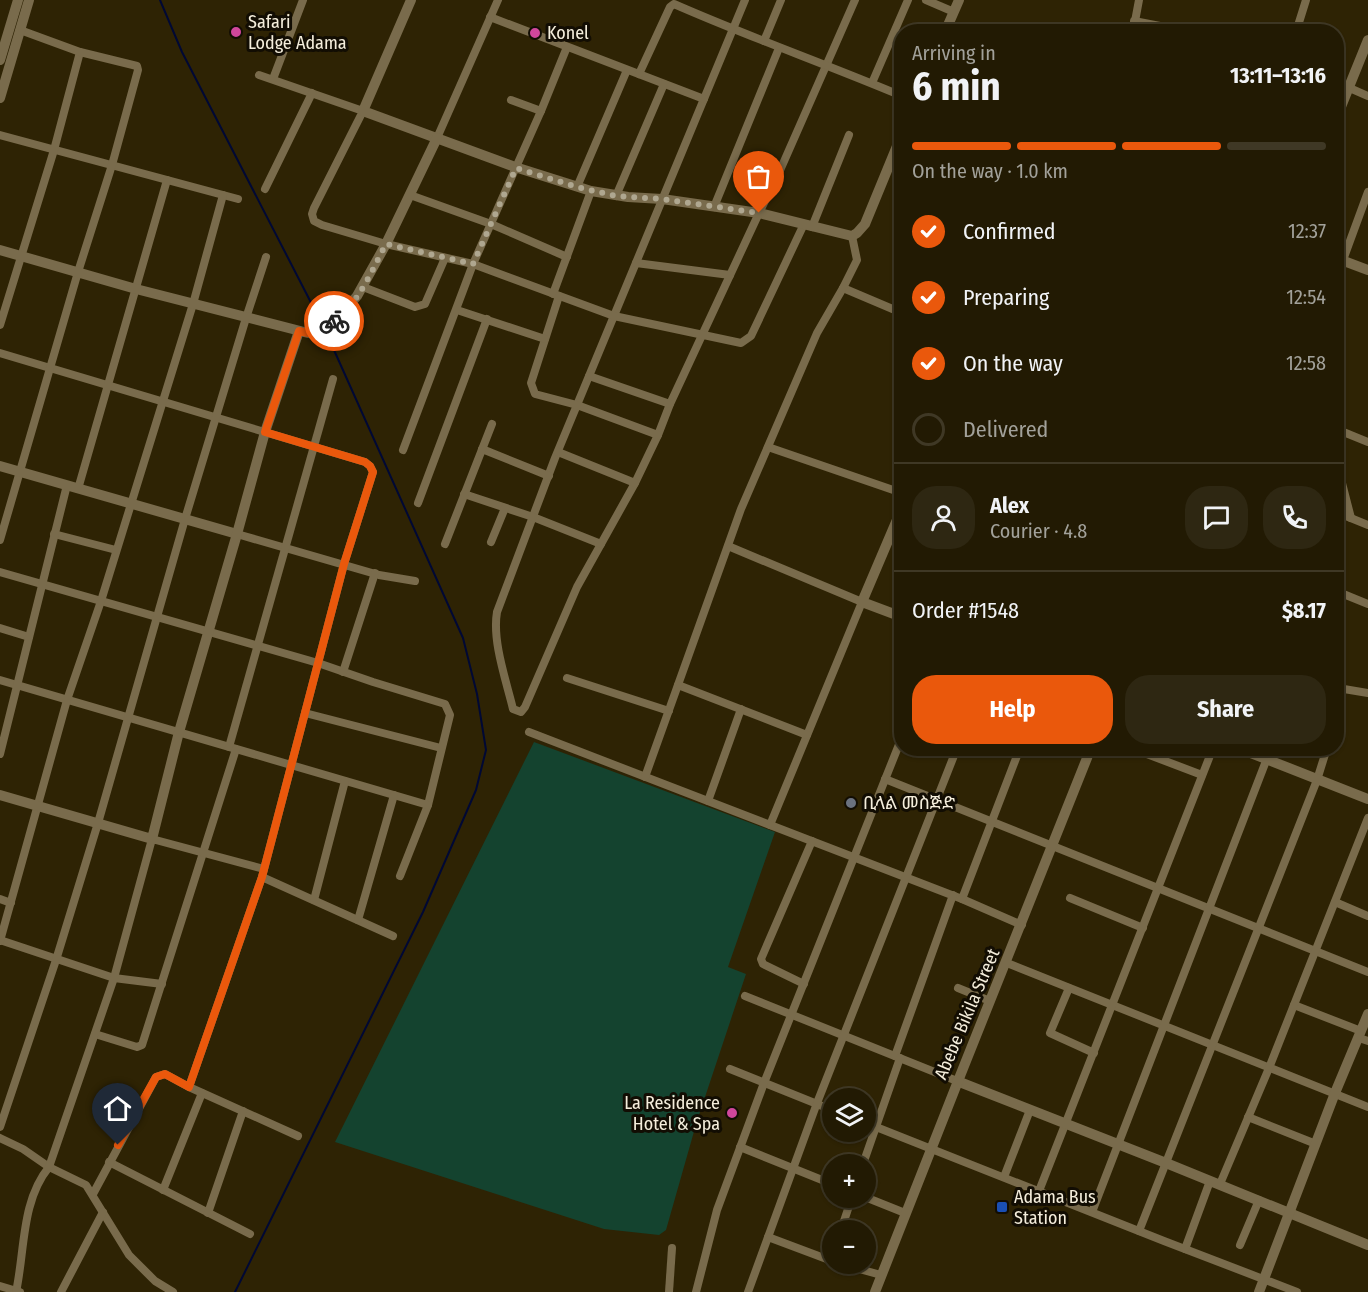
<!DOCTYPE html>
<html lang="en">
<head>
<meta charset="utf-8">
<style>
	:root { --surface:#221a03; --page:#2e2712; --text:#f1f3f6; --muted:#a2a19a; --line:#3f3825; --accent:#ea580c }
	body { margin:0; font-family:"Fira Sans Condensed","Noto Sans Ethiopic",sans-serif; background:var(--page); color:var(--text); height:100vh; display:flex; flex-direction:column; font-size:22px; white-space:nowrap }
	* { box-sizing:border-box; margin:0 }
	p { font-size:20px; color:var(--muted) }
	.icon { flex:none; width:33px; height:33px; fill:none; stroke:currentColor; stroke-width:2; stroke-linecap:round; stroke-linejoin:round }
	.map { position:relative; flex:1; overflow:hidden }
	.details { position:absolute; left:894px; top:24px; width:450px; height:732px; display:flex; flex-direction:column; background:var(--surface); border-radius:24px; box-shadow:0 2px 4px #0004,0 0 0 2px var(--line) }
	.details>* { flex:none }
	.buttons { position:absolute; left:822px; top:1088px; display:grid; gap:12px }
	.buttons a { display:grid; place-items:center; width:54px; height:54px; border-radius:50%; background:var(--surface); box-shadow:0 2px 4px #0004,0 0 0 2px var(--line); font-size:30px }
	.pin { position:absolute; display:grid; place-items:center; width:51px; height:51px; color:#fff; margin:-62px -26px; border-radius:50% 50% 50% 0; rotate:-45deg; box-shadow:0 0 6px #0007 }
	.pin .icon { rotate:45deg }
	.courier { position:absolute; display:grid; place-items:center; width:60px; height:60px; margin:-30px; border:4px solid #ea580c; border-radius:50%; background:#fff; color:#222; box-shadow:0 2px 8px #0007 }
	.overview em { font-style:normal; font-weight:700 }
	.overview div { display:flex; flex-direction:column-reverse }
	.overview { display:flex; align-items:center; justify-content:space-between; height:102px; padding:0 18px }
	h1 { font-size:39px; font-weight:700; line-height:45px }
	.bar { display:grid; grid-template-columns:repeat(4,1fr); gap:9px 6px; align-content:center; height:72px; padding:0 18px }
	.bar i { height:8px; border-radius:4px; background:var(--line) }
	.bar .on { background:var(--accent) }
	.bar p { grid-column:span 4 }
	.line { display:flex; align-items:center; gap:15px; padding:0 18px; border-top:2px solid var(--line) }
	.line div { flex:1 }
	.round { display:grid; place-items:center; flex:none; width:63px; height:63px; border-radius:24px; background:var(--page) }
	ol { padding:0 18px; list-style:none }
	li { display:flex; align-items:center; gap:18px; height:66px }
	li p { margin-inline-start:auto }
	li .icon { padding:6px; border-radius:50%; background:var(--accent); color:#fff; stroke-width:4 }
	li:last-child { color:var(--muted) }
	li i { width:33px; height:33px; border:3px solid var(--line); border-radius:50% }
	.cta { display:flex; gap:12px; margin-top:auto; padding:12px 18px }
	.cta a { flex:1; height:69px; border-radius:24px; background:var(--accent); color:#fff; font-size:24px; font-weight:700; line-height:69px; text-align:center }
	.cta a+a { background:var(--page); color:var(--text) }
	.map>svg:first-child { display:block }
</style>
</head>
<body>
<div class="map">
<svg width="1368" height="1292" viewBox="0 0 1368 1292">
	<rect width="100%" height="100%" fill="#2e2304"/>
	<polygon fill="#14432f" points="534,742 775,832 728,967 746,974 697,1121 666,1230 659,1235 604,1229 335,1142"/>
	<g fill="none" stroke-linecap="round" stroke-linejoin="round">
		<g stroke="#000834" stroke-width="2">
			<polyline points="160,0 182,52 321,322"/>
			<polyline points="235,1292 423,912 476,790 486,750 477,694 463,638 325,330"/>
		</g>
		<g stroke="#796b4c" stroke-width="8">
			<path d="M 745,0 L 555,458 L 497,612 C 492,641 506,680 513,709 L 521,712 L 525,707 L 577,587 L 635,483 L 658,435 L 670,404 L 759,213 L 778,175 L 855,0"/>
			<polyline points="926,0 954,12"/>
			<polyline points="490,17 704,99"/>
			<polyline points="1134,21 1191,32"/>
			<polyline points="1133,32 1139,0"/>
			<polyline points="1296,32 1306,0"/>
			<polyline points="764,41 781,0"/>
			<path d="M 639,74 L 670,7 L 674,4 C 749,37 826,64 902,96"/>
			<polyline points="259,75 363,111 314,208 312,214 314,221 322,225 386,244 473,264 614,316 741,343 751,336 804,224"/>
			<polyline points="273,79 303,0"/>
			<polyline points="1336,82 1368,96"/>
			<polyline points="872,83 908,0"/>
			<polyline points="511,100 541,111"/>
			<polyline points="0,135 238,199"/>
			<polyline points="437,138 498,0"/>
			<polyline points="577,187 627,70"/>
			<polyline points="265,189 312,93"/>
			<polyline points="410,195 491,224 567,257"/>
			<polyline points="616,196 664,84"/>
			<polyline points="714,207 779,48"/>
			<polyline points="812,227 849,135"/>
			<polyline points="1343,260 1368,192"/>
			<polyline points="636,263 730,275"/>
			<polyline points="363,287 415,307 425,304 445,258"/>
			<polyline points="843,288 902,313"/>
			<polyline points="553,294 591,191"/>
			<polyline points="559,296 531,383 535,394 577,405 658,435"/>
			<polyline points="457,310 545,339"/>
			<polyline points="0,325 54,150 80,52"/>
			<polyline points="0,353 365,462 370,466 373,472 344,564 262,877 189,1087"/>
			<polyline points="589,376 670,404"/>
			<polyline points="1336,429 1368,442"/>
			<polyline points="768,447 902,493"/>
			<polyline points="482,449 549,476"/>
			<polyline points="403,450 473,264 541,111 567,47"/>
			<polyline points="558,452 635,483"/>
			<polyline points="1336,460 1351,518"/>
			<polyline points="78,489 167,180"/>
			<polyline points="464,494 533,517 601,544"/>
			<polyline points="418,503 487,319"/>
			<polyline points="1336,512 1368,525"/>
			<polyline points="54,534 116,550"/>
			<polyline points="237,534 379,575 415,581"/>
			<polyline points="0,540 78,272 112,165 138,70 137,66 80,52 20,30"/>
			<polyline points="491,542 505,508"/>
			<polyline points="445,544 492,424"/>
			<polyline points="728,546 862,602 770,825"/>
			<polyline points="0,572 318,663 373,682 445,704 450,715 428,805 400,876"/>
			<polyline points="1336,591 1368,604"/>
			<polyline points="0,628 29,637"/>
			<polyline points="343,672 375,573"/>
			<polyline points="567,678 669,711"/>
			<polyline points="0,680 428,805"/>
			<polyline points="1336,683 1338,715 1336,721"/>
			<polyline points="678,685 807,735"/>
			<polyline points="1338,688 1368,693"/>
			<polyline points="305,713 441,748"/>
			<polyline points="529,732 962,899 1022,925"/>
			<polyline points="229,747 333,379"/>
			<polyline points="1131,748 1202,775"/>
			<polyline points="0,754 67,485"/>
			<polyline points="645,777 741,509 817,333 843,288 857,260 852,236"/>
			<polyline points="885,779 1368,972"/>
			<polyline points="708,801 741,709"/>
			<polyline points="262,877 393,936"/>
			<polyline points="1070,898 1143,928"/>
			<polyline points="0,899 11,903"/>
			<polyline points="962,899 1020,748"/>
			<polyline points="314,900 345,781"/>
			<polyline points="1335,902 1368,916"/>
			<polyline points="358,920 394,795"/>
			<polyline points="0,940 114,978 162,984"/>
			<polyline points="0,941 67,700 101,601 193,304 223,195"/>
			<polyline points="1007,963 1368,1107"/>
			<polyline points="804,984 763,964 761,959 812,841"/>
			<polyline points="958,988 990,1001"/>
			<polyline points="1069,988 1050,1033 1094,1053"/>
			<polyline points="745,996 957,1081"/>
			<polyline points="1294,1005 1361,1031"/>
			<polyline points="95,1034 137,1047 142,1045 236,749"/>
			<polyline points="1359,1038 1368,1041"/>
			<polyline points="895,1056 953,895"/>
			<polyline points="730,1069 832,1110"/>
			<polyline points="1248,1117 1316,1144"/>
			<polyline points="866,1123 1164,1241 1297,1292"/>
			<polyline points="0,1127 56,960 98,823 185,519 246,318 266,257"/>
			<polyline points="0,1138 23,1149 49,1167 86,1185 129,1255 155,1281 173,1292"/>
			<polyline points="740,1147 832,1184"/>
			<polyline points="109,1162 250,1234"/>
			<polyline points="863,1164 900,1058"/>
			<polyline points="1004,1177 1030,1110"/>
			<polyline points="1220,1184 1269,1068 1368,818"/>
			<polyline points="163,1190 202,1093"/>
			<polyline points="1039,1191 1213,748"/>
			<polyline points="93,1194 156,1077 165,1074 189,1087 298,1136"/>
			<polyline points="865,1197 905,1213"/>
			<polyline points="1092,1212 1271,748"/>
			<polyline points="208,1213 243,1111"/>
			<polyline points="841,1230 852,1197"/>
			<polyline points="1139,1231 1317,780 1327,748"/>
			<polyline points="768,1237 832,1261"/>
			<polyline points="1240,1245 1259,1200"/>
			<polyline points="1185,1249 1210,1181"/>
			<polyline points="838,1263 881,1275"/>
			<polyline points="0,1286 20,1292"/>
			<path d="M 16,1292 C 25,1251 21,1201 49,1167 L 114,978 L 152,839 L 264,869"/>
			<polyline points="61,1292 103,1212"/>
			<polyline points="669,1292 672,1248"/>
			<polyline points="696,1292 717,1210 764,1083 902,737"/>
			<polyline points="748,1292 817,1103 957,748"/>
		</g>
		<g stroke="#796b4c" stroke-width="10">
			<polyline points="411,0 363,111 515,167 591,191 628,197 662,199 759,213 852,236 857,233 865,224 902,134"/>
			<polyline points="945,32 959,0"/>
			<polyline points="0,250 136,289 308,333 336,320 357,296 386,244 437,138"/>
			<polyline points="1336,258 1368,270"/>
			<polyline points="0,466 237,534"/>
			<polyline points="902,508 862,602 902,617"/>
			<polyline points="1238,748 1368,799"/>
			<polyline points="0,795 152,839 179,732 237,534 265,432 299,331"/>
			<polyline points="957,1081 1166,1163 1368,1245"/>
			<polyline points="1259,1292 1335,1093 1368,1014"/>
		</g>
		<g stroke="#796b4c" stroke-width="10">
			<polyline points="0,60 18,0"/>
			<polyline points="0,98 29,0"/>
			<polyline points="1336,119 1368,40"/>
			<path d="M 875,1292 C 946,1110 1018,930 1091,748"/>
		</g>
	</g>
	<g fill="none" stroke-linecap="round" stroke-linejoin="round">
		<path stroke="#afa790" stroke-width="6" stroke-dasharray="0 10.8" d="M 334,321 C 359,303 372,270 386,244 L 473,264 L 516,168 L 577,187 L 616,196 L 662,199 L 759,213"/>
		<polyline stroke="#ea580c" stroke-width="8" points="118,1145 156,1077 165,1074 189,1087 262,877 344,564 373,472 370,466 365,462 265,432 299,331 308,333 334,321"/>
	</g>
	<g fill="#d1479c" stroke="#120d03" stroke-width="2">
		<circle cx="236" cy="32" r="6"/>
		<circle cx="535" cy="33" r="6"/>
		<circle cx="732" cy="1113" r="6"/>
	</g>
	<circle fill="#6b7280" stroke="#120d03" stroke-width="2" cx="851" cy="803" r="6"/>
	<rect fill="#1a4fb4" stroke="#120d03" stroke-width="2" x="996" y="1201" width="12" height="12" rx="3"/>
	<g text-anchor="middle" stroke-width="6" stroke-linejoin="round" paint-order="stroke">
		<g font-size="18" fill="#f5eedc" stroke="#120d03" text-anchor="start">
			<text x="248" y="28">Safari<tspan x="248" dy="21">Lodge Adama</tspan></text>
			<text x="547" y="39">Konel</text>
			<text x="863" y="809">ቢላል መስጅድ</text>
			<text x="720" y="1109" text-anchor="end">La Residence<tspan x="720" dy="21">Hotel &amp; Spa</tspan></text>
			<text x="1014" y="1203">Adama Bus<tspan x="1014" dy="21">Station</tspan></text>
		</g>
		<g font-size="18" fill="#f5eedc" stroke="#120d03">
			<text transform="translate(967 1014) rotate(-67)" y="6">Abebe Bikila Street</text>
		</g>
	</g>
</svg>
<div class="buttons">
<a><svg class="icon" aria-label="layers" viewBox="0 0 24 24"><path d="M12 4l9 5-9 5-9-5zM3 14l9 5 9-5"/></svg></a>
<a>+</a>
<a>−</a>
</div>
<div class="pin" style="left:759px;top:213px;background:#ea580c"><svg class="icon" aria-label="bag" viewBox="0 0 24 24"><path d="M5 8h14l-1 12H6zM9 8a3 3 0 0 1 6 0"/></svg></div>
<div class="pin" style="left:118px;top:1145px;background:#1f2937"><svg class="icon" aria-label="home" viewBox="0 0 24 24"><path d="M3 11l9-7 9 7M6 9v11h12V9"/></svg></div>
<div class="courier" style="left:334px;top:321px"><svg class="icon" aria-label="bike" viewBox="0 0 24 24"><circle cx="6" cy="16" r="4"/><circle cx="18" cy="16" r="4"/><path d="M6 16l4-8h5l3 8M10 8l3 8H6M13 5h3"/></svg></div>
<section class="details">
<div class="overview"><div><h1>6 min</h1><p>Arriving in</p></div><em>13:11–13:16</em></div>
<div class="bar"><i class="on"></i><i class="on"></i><i class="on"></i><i></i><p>On the way · 1.0 km</p></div>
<ol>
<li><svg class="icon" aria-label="check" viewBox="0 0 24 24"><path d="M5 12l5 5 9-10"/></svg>Confirmed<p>12:37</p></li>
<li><svg class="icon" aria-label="check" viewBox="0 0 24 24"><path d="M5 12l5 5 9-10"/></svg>Preparing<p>12:54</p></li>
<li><svg class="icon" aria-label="check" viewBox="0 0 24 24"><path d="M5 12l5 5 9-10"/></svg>On the way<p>12:58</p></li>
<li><i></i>Delivered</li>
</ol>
<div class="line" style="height:108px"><a class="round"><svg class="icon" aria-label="person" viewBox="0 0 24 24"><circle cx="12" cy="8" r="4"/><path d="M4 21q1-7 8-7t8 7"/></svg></a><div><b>Alex</b><p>Courier · 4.8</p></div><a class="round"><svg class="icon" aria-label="chat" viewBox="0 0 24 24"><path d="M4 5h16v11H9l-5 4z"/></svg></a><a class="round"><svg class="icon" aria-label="phone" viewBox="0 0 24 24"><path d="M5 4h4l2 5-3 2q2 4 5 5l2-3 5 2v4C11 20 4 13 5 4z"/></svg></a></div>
<div class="line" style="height:78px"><div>Order #1548</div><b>$8.17</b></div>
<div class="cta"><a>Help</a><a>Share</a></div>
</section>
</div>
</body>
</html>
